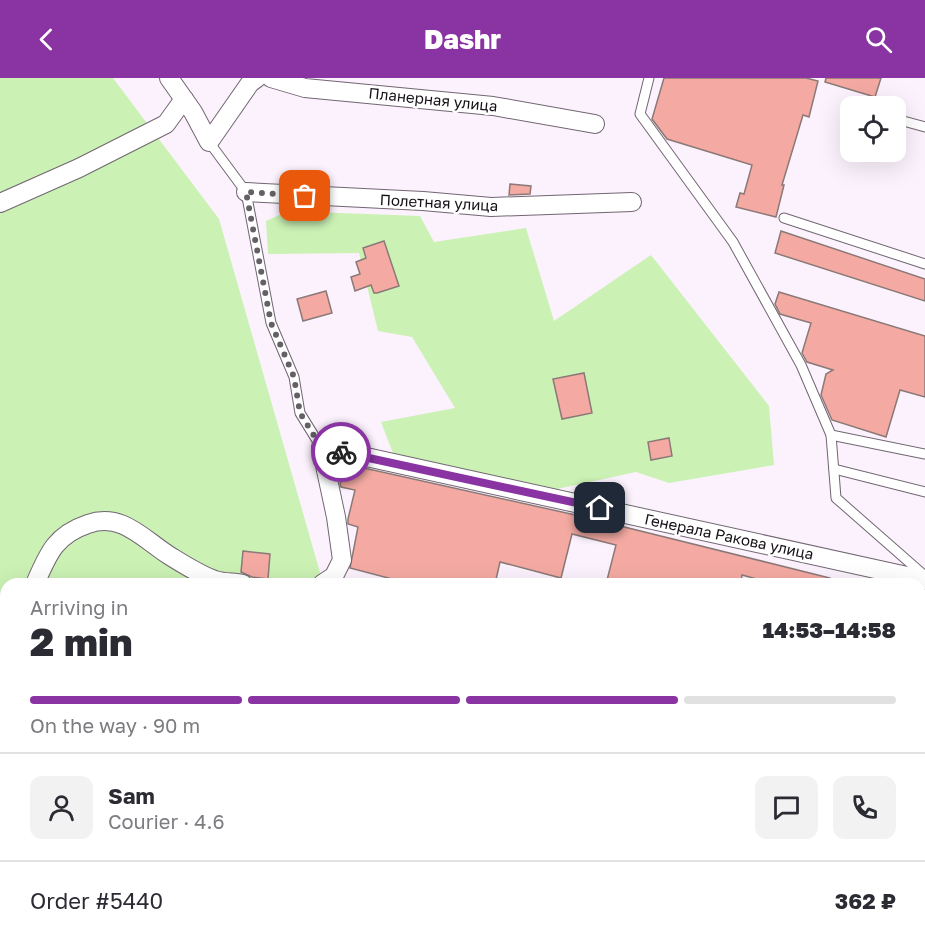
<!DOCTYPE html>
<html lang="en">
<head>
<meta charset="utf-8">
<style>
	:root { --surface:#fff; --page:#f2f2f3; --text:#2b2b33; --muted:#7c7c81; --line:#e1e1e2; --accent:#8934a2 }
	body { margin:0; font-family:"Golos Text",sans-serif; background:var(--page); color:var(--text); height:100vh; display:flex; flex-direction:column; font-size:22px; white-space:nowrap }
	* { box-sizing:border-box; margin:0 }
	p { font-size:20px; color:var(--muted) }
	.icon { flex:none; width:33px; height:33px; fill:none; stroke:currentColor; stroke-width:2; stroke-linecap:round; stroke-linejoin:round }
	.map { position:relative; flex:1; overflow:hidden }
	.drawer { position:absolute; left:0px; top:500px; width:926px; height:374px; display:flex; flex-direction:column; background:var(--surface); border-radius:18px 18px 0 0; box-shadow:0 6px 24px #0002 }
	.drawer>* { flex:none }
	.fabs { position:absolute; left:840px; top:18px; display:grid; gap:12px }
	.fabs a { display:grid; place-items:center; width:66px; height:66px; border-radius:12px; background:var(--surface); box-shadow:0 6px 24px #0002; font-size:30px }
	.pin { position:absolute; display:grid; place-items:center; width:51px; height:51px; color:#fff; margin:-26px; border-radius:12px; box-shadow:0 3px 9px #0006 }
	.courier { position:absolute; display:grid; place-items:center; width:60px; height:60px; margin:-30px; border:4px solid #8934a2; border-radius:50%; background:#fff; color:#222; box-shadow:0 2px 8px #0007 }
	.head em { font-style:normal; font-weight:800 }
	.head div { display:flex; flex-direction:column-reverse }
	.head { display:flex; align-items:center; justify-content:space-between; height:102px; padding:0 30px }
	h1 { font-size:39px; font-weight:800; line-height:45px }
	.bar { display:grid; grid-template-columns:repeat(4,1fr); gap:9px 6px; align-content:center; height:72px; padding:0 30px }
	.bar i { height:8px; border-radius:4px; background:var(--line) }
	.bar .active { background:var(--accent) }
	.bar p { grid-column:span 4 }
	.line { display:flex; align-items:center; gap:15px; padding:0 30px; border-top:2px solid var(--line) }
	.line div { flex:1 }
	.round { display:grid; place-items:center; flex:none; width:63px; height:63px; border-radius:12px; background:var(--page) }
	header { display:flex; justify-content:space-between; align-items:center; height:78px; padding:0 30px; background:var(--accent); color:#fff; font-size:27px; font-weight:800 }
	.map>svg:first-child { display:block }
</style>
</head>
<body>
<header><svg class="icon" aria-label="back" viewBox="0 0 24 24"><path d="M15 5l-7 7 7 7"/></svg>Dashr<svg class="icon" aria-label="search" viewBox="0 0 24 24"><circle cx="10" cy="10" r="6"/><path d="M15 15l6 6"/></svg></header>
<div class="map">
<svg width="925" height="872" viewBox="0 0 925 872">
	<rect width="100%" height="100%" fill="#fcf2fd"/>
	<g fill="#cbf1b4">
		<polygon points="0,0 113,0 219,141 323,505 6,506 6,867 384,867 385,872 0,872"/>
		<polygon points="288,133 420,138 434,164 526,150 554,243 651,177 769,328 774,387 669,405 636,394 543,414 396,383 381,344 455,330 412,259 378,253 359,175 268,176 266,143"/>
	</g>
	<g fill="#f4aaa3" stroke="#8b7977" stroke-width="1.5">
		<polygon points="664,0 806,0 818,3 809,39 803,37 782,107 784,107 776,139 736,129 740,115 744,116 752,87 667,61 652,41"/>
		<polygon points="826,0 881,0 875,19 825,4"/>
		<polygon points="510,106 531,108 530,116 509,117"/>
		<polygon points="781,153 925,201 925,223 775,175"/>
		<polygon points="384,163 399,208 377,215 374,215 371,207 355,213 351,199 360,196 356,184 366,180 363,170"/>
		<polygon points="326,213 332,235 303,243 297,221"/>
		<polygon points="779,214 925,258 925,319 900,312 886,359 832,342 821,317 826,296 833,292 807,284 802,275 811,245 780,236 775,226"/>
		<polygon points="584,295 592,335 562,341 553,301"/>
		<polygon points="669,360 672,378 651,382 648,364"/>
		<polygon points="346,386 580,438 830,500 829,506 775,506 742,497 741,506 606,506 616,467 572,456 561,500 500,484 495,506 411,506 350,490 358,449 348,446 348,441 355,412 341,409 340,406"/>
		<polygon points="243,473 270,476 268,501 252,499 241,494"/>
	</g>
	<g fill="none" stroke-linecap="round" stroke-linejoin="round">
		<defs>
			<g id="service">
				<polyline points="649,0 640,36 733,164 801,287 831,357 836,420 925,498"/>
				<polyline points="896,41 925,49"/>
				<polyline points="209,64 246,114 271,245 294,299 300,335 321,369"/>
				<polyline points="784,140 925,186"/>
				<polyline points="831,357 925,376"/>
				<polyline points="834,391 925,414"/>
			</g>
			<g id="minor">
				<polyline points="169,0 193,34 209,64 250,5 257,0"/>
				<polyline points="271,0 305,10 493,28 595,46"/>
				<polyline points="246,114 423,123 491,129 632,124"/>
				<polyline points="0,125 79,90 166,46 184,21"/>
				<path d="M 35,506 C 48,476 55,457 88,446 C 122,434 143,461 170,478 C 183,486 200,497 215,502 C 223,505 234,504 243,506"/>
				<polyline points="322,506 334,498 342,482 336,439 321,369 925,502"/>
				<polyline points="0,569 6,561"/>
				<polyline points="0,656 6,662"/>
				<polyline points="0,753 6,751"/>
				<polyline points="242,867 249,872"/>
				<polyline points="175,872 185,867"/>
			</g>
		</defs>
		<use href="#service" stroke="#716672" stroke-width="11"/>
		<use href="#minor" stroke="#716672" stroke-width="20"/>
		<use href="#service" stroke="#fff" stroke-width="9"/>
		<use href="#minor" stroke="#fff" stroke-width="18"/>
	</g>
	<g fill="none" stroke-linecap="round" stroke-linejoin="round">
		<polyline stroke="#655f66" stroke-width="6" stroke-dasharray="0 10.8" points="305,118 246,114 271,245 294,299 300,335 321,369 341,374"/>
		<polyline stroke="#8934a2" stroke-width="8" points="341,374 600,430"/>
	</g>
	<g text-anchor="middle" stroke-width="5" stroke-linejoin="round" paint-order="stroke">
		<g font-size="15" fill="#141015" stroke="#fff">
			<text transform="translate(433 22) rotate(6)" y="5">Планерная улица</text>
			<text transform="translate(439 125) rotate(3)" y="5">Полетная улица</text>
			<text transform="translate(729 459) rotate(12)" y="5">Генерала Ракова улица</text>
		</g>
	</g>
</svg>
<div class="fabs">
<a><svg class="icon" aria-label="locate" viewBox="0 0 24 24"><circle cx="12" cy="12" r="6"/><path d="M12 2v4M12 18v4M2 12h4M18 12h4"/></svg></a>
</div>
<div class="pin" style="left:305px;top:118px;background:#ea580c"><svg class="icon" aria-label="bag" viewBox="0 0 24 24"><path d="M5 8h14l-1 12H6zM9 8a3 3 0 0 1 6 0"/></svg></div>
<div class="pin" style="left:600px;top:430px;background:#1f2937"><svg class="icon" aria-label="home" viewBox="0 0 24 24"><path d="M3 11l9-7 9 7M6 9v11h12V9"/></svg></div>
<div class="courier" style="left:341px;top:374px"><svg class="icon" aria-label="bike" viewBox="0 0 24 24"><circle cx="6" cy="16" r="4"/><circle cx="18" cy="16" r="4"/><path d="M6 16l4-8h5l3 8M10 8l3 8H6M13 5h3"/></svg></div>
<section class="drawer">
<div class="head"><div><h1>2 min</h1><p>Arriving in</p></div><em>14:53–14:58</em></div>
<div class="bar"><i class="active"></i><i class="active"></i><i class="active"></i><i></i><p>On the way · 90 m</p></div>
<div class="line" style="height:108px"><a class="round"><svg class="icon" aria-label="person" viewBox="0 0 24 24"><circle cx="12" cy="8" r="4"/><path d="M4 21q1-7 8-7t8 7"/></svg></a><div><b>Sam</b><p>Courier · 4.6</p></div><a class="round"><svg class="icon" aria-label="chat" viewBox="0 0 24 24"><path d="M4 5h16v11H9l-5 4z"/></svg></a><a class="round"><svg class="icon" aria-label="phone" viewBox="0 0 24 24"><path d="M5 4h4l2 5-3 2q2 4 5 5l2-3 5 2v4C11 20 4 13 5 4z"/></svg></a></div>
<div class="line" style="height:78px"><div>Order #5440</div><b>362 ₽</b></div>
</section>
</div>
</body>
</html>
